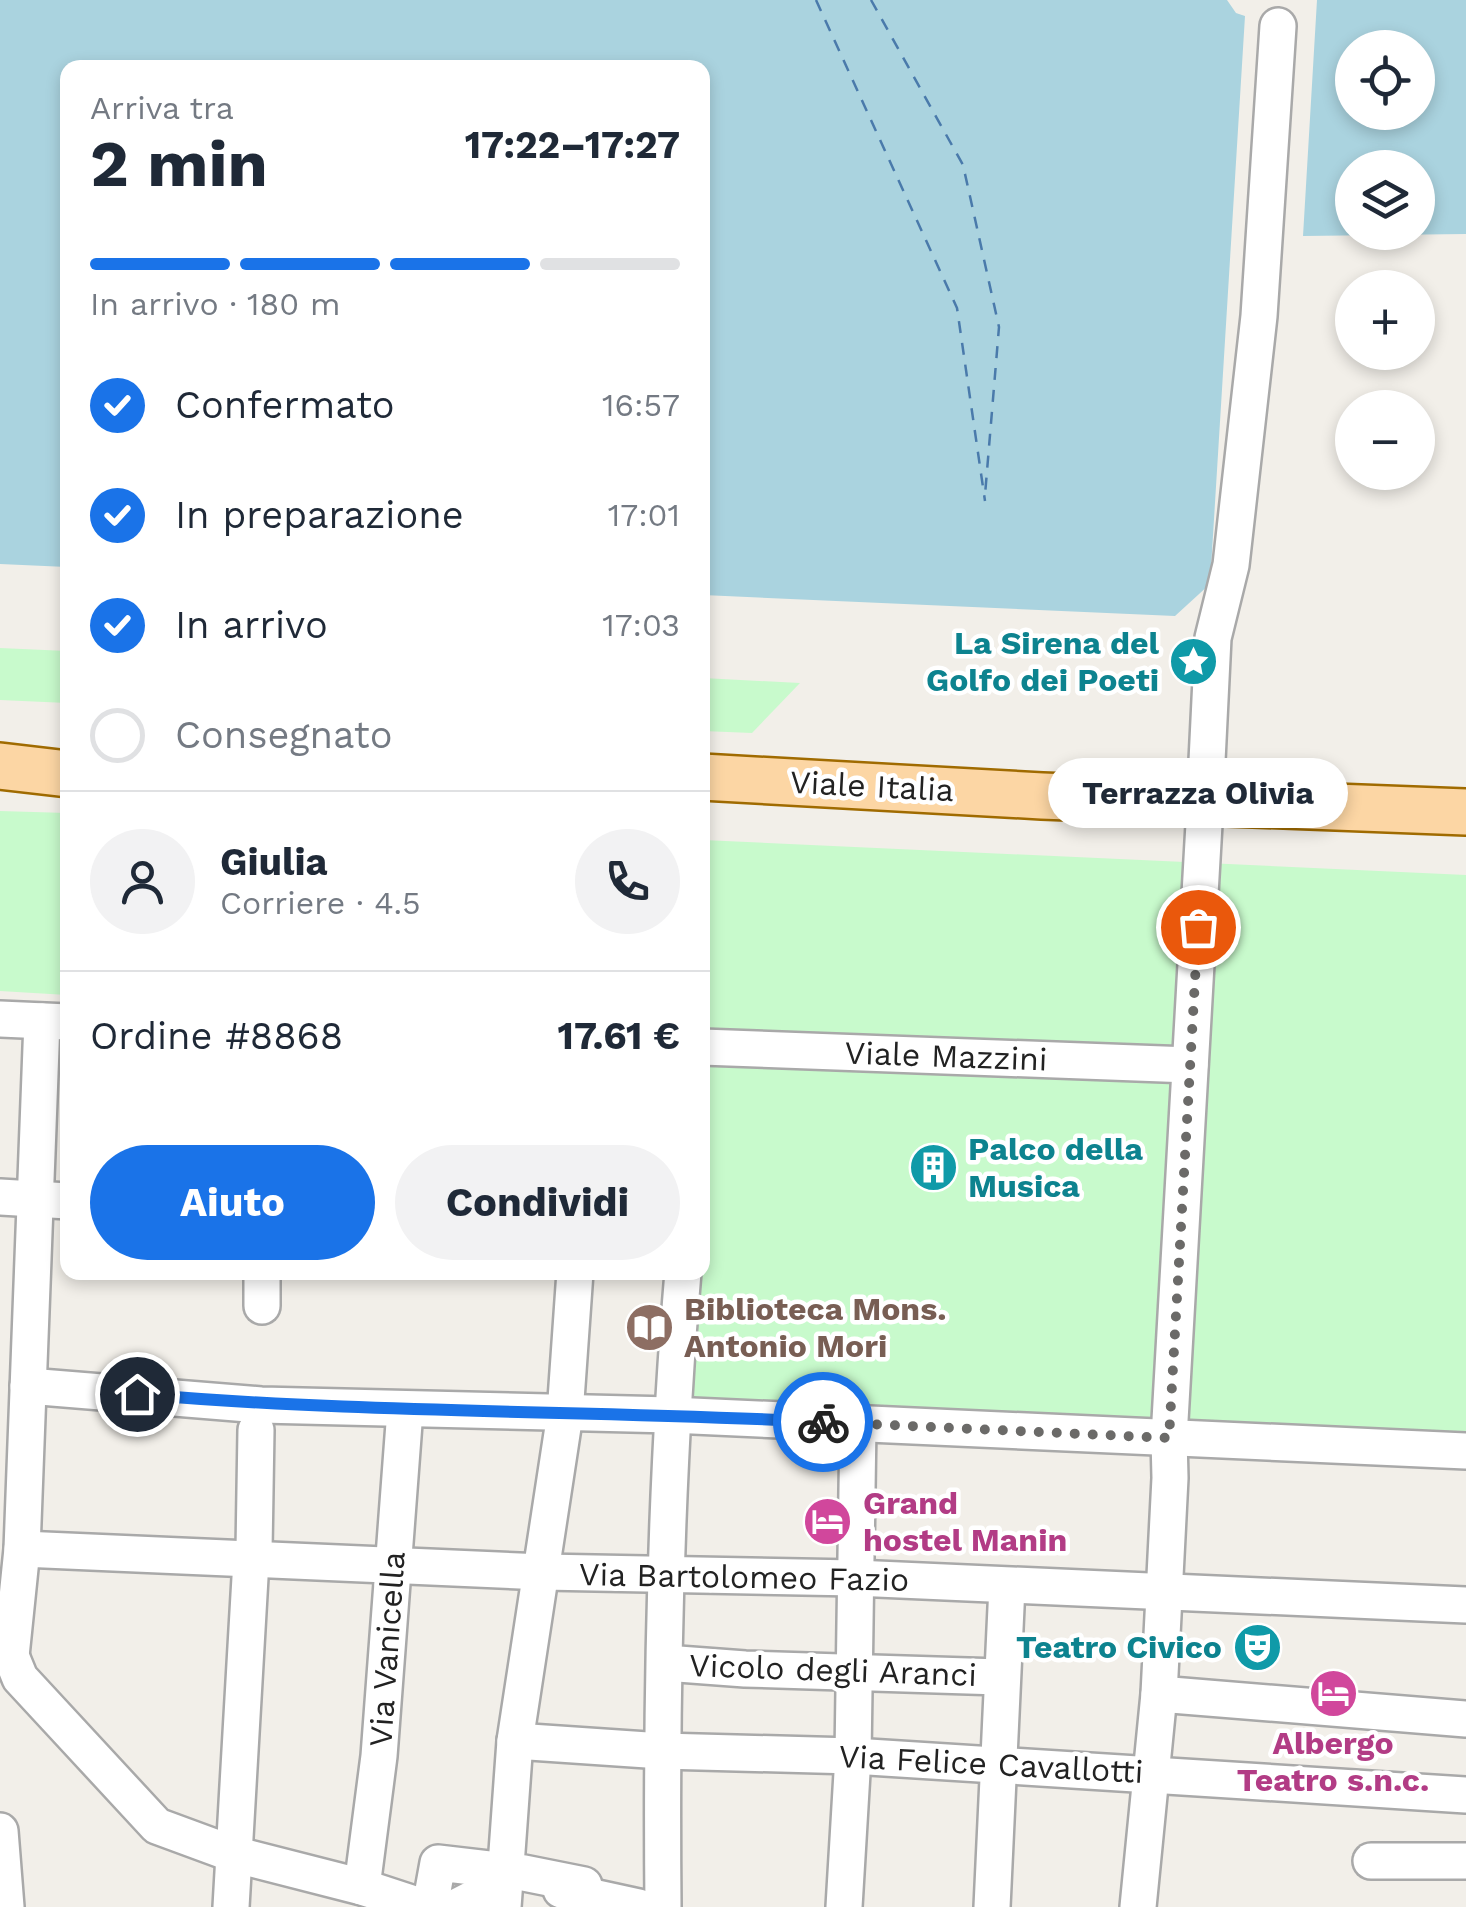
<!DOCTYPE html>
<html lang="it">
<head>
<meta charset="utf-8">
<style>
	:root { --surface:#fff; --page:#f2f2f3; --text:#1f2937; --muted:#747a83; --line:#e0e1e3; --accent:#1a73e8 }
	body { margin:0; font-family:"Work Sans",sans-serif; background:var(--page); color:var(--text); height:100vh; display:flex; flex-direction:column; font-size:38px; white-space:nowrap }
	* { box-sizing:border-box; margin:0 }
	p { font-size:32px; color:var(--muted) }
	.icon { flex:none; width:55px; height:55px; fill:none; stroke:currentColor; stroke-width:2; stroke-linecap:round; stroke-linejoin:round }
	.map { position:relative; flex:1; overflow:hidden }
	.side { position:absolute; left:60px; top:60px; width:650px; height:1220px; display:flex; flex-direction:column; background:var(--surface); border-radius:20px; box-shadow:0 5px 15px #0003 }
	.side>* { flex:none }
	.fabs { position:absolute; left:1335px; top:30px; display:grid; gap:20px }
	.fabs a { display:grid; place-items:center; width:100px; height:100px; border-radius:50%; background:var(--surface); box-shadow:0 5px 15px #0003; font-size:50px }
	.pin { position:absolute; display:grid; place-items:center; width:85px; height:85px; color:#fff; margin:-42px; border:5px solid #fff; border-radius:50%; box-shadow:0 2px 10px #0007 }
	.courier { position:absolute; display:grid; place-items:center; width:100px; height:100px; margin:-50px; border:8px solid #1a73e8; border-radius:50%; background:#fff; color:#222; box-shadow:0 2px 12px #0007 }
	.bubble { position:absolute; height:70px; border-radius:35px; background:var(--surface); box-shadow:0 5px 15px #0003; font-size:32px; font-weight:700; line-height:70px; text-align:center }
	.summary em { font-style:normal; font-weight:700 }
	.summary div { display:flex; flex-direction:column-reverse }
	.summary { display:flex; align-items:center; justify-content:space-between; height:170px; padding:0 30px }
	h1 { font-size:65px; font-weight:700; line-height:75px }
	.bar { display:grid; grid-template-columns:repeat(4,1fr); gap:15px 10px; align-content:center; height:120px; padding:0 30px }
	.bar i { height:12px; border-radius:8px; background:var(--line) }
	.bar .selected { background:var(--accent) }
	.bar p { grid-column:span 4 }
	.line { display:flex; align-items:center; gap:25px; padding:0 30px; border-top:2px solid var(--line) }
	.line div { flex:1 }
	.round { display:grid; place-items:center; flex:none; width:105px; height:105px; border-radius:52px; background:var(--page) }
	ol { padding:0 30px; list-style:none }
	li { display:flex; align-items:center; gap:30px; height:110px }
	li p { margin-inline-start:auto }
	li .icon { padding:10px; border-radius:50%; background:var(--accent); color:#fff; stroke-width:4 }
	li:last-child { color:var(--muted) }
	li i { width:55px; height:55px; border:5px solid var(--line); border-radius:50% }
	.button { display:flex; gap:20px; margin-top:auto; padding:20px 30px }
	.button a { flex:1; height:115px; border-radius:60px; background:var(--accent); color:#fff; font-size:40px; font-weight:700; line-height:115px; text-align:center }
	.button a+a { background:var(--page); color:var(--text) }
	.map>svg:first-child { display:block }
</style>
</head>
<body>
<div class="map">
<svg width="1466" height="1907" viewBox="0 0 1466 1907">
	<rect width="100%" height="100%" fill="#f2efe9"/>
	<g fill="#c8facc">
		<polygon points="0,648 67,651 67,703 0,700"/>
		<polygon points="703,678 800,683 752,733 703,731"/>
		<polygon points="0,811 67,813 67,995 0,991"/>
		<polygon points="703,840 1466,875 1466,1439 689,1403 697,1273 702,1272 703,1181 712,1029 702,1027"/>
	</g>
	<g fill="#aad3df" fill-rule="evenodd">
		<polygon points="0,0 1227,0 1236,13 1245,16 1210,584 1175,616 703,595 702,68 68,68 67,567 0,564"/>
		<path d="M 1317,0 L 1466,0 L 1466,234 L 1303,236 ZM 1352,48 L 1418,48 L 1418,112 L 1352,112 ZM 1352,168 L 1418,168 L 1418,232 L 1352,232 Z"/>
	</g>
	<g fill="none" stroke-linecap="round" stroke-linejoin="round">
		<g stroke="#4a7aab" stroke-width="2.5" stroke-dasharray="12 10" stroke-linecap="butt">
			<polyline points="816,0 957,308 985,501"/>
			<polyline points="871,0 963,165 999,327 985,495"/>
		</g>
		<defs>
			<g id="minor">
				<polyline points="1205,802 1213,638 1231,565 1259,316 1278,26"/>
				<polyline points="0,1019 68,1022"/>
				<polyline points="702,1047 1190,1065"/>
				<polyline points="0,1197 68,1201"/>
				<polyline points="262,1306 262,1272"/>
				<polyline points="28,1386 261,1405 671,1415 1466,1451"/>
				<polyline points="22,1549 543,1572 855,1578 1466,1605"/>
				<polyline points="254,1550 256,1430"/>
				<polyline points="0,1646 11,1656 20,1678 157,1826 233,1854 362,1887 423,1907"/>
				<polyline points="11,1656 22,1549 42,1021"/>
				<polyline points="665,1663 745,1669 1000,1677"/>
				<polyline points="1159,1694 1466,1719"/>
				<polyline points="515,1741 662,1751 853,1756 1466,1795"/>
				<polyline points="0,1831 6,1907"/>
				<polyline points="1371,1861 1466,1861"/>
				<polyline points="362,1887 379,1756 405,1410"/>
				<polyline points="561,1890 639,1907"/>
				<polyline points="231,1907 251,1560"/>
				<polyline points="430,1907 438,1863 524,1873 584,1885 578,1907"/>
				<polyline points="456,1907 503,1883"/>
				<polyline points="503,1907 515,1741 565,1414 575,1272"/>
				<path d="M 663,1907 C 661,1695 665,1484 683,1272"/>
				<polyline points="844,1907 853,1756 858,1424"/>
				<polyline points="992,1907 1007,1586"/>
				<polyline points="1138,1907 1159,1694 1170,1478 1169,1438 1204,824"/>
			</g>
			<g id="major">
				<polyline points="0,766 68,774"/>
				<polyline points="702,777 1042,796 1466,812"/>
			</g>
		</defs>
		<use href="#minor" stroke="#a9a9a9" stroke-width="40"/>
		<use href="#major" stroke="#a06b00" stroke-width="50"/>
		<use href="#minor" stroke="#fff" stroke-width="35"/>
		<use href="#major" stroke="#fcd6a4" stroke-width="45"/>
	</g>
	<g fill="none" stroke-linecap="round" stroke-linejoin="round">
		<polyline stroke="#6b6a68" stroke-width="10" stroke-dasharray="0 18" points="823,1422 1169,1438 1198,927"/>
		<path stroke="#1a73e8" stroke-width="12" d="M 137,1394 C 366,1414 594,1410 823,1422"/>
	</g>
	<defs>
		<symbol id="sight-disc" viewBox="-11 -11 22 22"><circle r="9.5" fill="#0f9aa8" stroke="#fff"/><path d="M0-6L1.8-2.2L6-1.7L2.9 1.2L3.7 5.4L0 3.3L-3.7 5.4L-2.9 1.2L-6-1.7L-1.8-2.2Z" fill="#fff"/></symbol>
		<symbol id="building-disc" viewBox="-11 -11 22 22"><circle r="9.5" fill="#0f9aa8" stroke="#fff"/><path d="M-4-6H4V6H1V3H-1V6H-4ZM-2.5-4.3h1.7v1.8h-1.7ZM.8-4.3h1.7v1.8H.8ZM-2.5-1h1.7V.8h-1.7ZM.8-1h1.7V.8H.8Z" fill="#fff"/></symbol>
		<symbol id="library-disc" viewBox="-11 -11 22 22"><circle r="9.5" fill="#8d6e63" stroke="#fff"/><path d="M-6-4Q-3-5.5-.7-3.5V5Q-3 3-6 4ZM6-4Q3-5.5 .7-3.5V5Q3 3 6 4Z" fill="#fff"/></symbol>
		<symbol id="hotel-disc" viewBox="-11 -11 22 22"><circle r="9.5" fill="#d1479c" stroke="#fff"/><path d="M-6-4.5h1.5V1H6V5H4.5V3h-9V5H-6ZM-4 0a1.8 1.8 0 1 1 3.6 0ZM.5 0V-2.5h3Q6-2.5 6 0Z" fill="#fff"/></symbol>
		<symbol id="theatre-disc" viewBox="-11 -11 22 22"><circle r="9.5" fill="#0f9aa8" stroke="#fff"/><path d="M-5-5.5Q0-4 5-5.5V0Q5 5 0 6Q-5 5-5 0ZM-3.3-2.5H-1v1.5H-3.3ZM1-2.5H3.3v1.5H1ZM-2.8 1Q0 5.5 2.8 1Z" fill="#fff"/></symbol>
	</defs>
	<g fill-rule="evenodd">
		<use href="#sight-disc" x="1166" y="634" width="55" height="55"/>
		<use href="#building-disc" x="906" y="1140" width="55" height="55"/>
		<use href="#library-disc" x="622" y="1300" width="55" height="55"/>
		<use href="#hotel-disc" x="800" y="1494" width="55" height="55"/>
		<use href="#theatre-disc" x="1230" y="1620" width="55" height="55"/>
		<use href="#hotel-disc" x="1306" y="1666" width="55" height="55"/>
	</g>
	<g text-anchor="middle" stroke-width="9" stroke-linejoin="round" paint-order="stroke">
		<g font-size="32" font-weight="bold" fill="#0d838f" stroke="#fff" text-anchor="end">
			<text x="1159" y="654">La Sirena del<tspan x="1159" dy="37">Golfo dei Poeti</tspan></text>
			<text x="968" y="1160" text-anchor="start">Palco della<tspan x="968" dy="37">Musica</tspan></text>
			<text x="1222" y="1658">Teatro Civico</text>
		</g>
		<g font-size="32" fill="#222" stroke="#fff">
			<text transform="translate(872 786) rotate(3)" y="11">Viale Italia</text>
			<text transform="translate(946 1056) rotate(2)" y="11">Viale Mazzini</text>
			<text transform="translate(744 1577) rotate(1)" y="11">Via Bartolomeo Fazio</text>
			<text transform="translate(387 1649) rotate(-86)" y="11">Via Vanicella</text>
			<text transform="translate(833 1670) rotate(2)" y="11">Vicolo degli Aranci</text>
			<text transform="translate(991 1764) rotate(3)" y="11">Via Felice Cavallotti</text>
		</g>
		<g font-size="32" font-weight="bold" fill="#785e54" stroke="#fff" text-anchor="start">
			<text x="684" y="1320">Biblioteca Mons.<tspan x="684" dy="37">Antonio Mori</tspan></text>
		</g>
		<g font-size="32" font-weight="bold" fill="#b23c85" stroke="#fff" text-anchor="start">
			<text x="863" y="1514">Grand<tspan x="863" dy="37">hostel Manin</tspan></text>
			<text x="1333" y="1754" text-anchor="middle">Albergo<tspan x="1333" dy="37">Teatro s.n.c.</tspan></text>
		</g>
	</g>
</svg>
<div class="fabs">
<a><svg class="icon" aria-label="locate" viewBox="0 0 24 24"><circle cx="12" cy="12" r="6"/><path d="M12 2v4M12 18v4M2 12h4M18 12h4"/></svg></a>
<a><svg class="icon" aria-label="layers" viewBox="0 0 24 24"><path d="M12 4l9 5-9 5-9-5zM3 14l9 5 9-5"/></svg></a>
<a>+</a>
<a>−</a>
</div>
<div class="pin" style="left:1198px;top:927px;background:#ea580c"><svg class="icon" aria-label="bag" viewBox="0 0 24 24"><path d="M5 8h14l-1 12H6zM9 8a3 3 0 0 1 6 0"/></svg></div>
<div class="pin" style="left:137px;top:1394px;background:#1f2937"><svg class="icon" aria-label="home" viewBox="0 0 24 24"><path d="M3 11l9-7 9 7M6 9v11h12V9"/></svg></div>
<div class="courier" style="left:823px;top:1422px"><svg class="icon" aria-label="bike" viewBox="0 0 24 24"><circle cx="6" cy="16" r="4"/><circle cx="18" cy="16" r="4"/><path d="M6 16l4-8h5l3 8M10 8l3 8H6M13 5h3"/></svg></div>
<div class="bubble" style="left:1048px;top:758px;width:300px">Terrazza Olivia</div>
<section class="side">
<div class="summary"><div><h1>2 min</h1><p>Arriva tra</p></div><em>17:22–17:27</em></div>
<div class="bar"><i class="selected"></i><i class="selected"></i><i class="selected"></i><i></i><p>In arrivo · 180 m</p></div>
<ol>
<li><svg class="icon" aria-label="check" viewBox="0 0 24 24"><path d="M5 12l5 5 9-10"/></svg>Confermato<p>16:57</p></li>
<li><svg class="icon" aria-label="check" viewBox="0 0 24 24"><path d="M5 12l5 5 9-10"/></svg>In preparazione<p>17:01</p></li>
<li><svg class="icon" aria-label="check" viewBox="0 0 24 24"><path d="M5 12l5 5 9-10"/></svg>In arrivo<p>17:03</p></li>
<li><i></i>Consegnato</li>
</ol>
<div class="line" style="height:180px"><a class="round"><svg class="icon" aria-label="person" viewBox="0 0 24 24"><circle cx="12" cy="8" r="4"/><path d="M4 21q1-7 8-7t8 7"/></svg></a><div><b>Giulia</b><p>Corriere · 4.5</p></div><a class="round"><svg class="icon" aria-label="phone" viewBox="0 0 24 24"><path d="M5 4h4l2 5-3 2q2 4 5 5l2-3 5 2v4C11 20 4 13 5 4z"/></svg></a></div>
<div class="line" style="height:130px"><div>Ordine #8868</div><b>17.61 €</b></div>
<div class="button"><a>Aiuto</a><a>Condividi</a></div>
</section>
</div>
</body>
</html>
